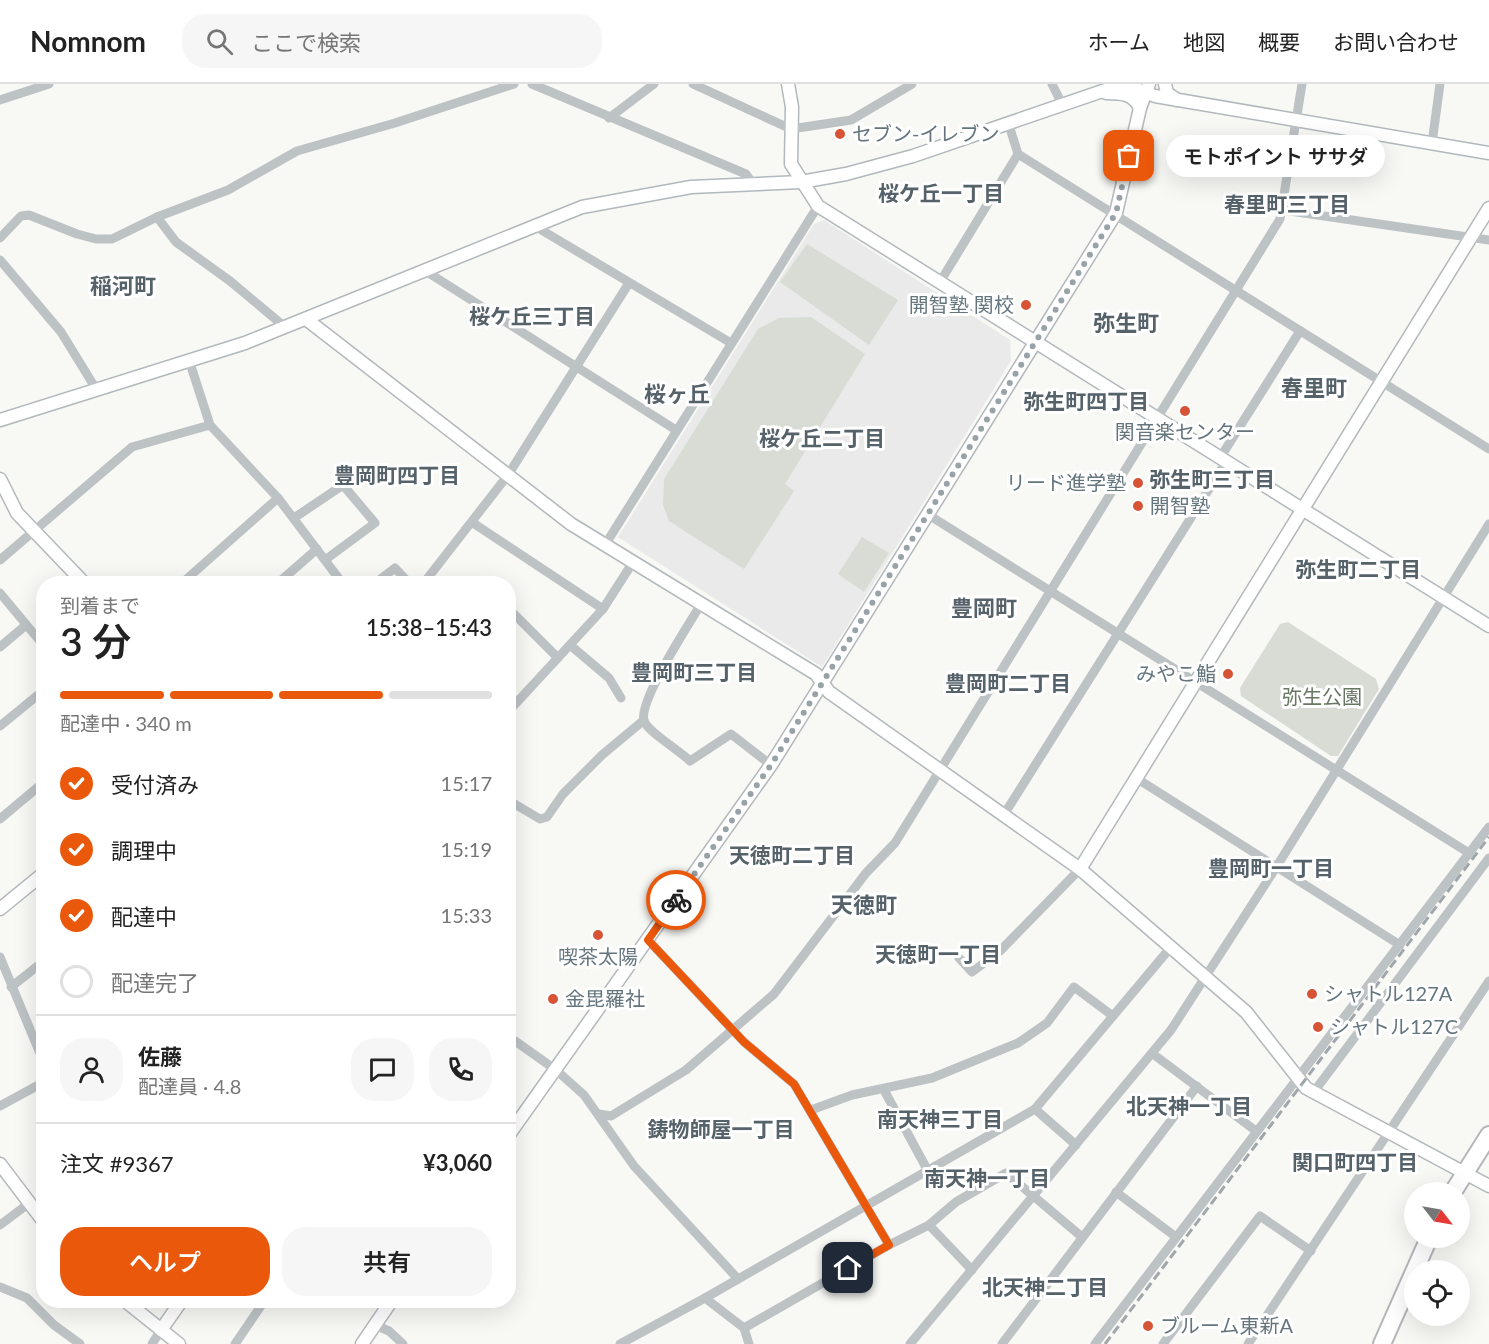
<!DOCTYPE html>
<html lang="ja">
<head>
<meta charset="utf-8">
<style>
	:root { --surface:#fff; --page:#f6f6f6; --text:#222; --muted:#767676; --line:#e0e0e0; --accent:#ea580c }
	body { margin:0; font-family:Lato,"Noto Sans JP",sans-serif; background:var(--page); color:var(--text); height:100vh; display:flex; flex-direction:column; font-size:22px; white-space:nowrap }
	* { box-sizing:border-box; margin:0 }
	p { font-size:20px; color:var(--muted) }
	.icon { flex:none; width:33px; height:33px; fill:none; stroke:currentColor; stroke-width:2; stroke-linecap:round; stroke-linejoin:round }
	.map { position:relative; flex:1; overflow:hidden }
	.details { position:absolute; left:36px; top:492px; width:480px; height:732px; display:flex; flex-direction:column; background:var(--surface); border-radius:24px; box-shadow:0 6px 24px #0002 }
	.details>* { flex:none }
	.needle { width:39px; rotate:121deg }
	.fabs { position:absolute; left:1404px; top:1098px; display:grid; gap:12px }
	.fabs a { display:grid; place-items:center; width:66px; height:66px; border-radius:50%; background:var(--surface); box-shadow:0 6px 24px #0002; font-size:30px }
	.pin { position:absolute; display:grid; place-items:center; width:51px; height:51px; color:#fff; margin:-26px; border-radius:12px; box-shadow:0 3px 9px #0006 }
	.courier { position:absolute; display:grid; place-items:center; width:60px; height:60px; margin:-30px; border:4px solid #ea580c; border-radius:50%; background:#fff; color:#222; box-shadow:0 2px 8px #0007 }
	.bubble { position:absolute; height:42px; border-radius:21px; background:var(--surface); box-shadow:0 6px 24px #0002; font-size:20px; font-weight:600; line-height:42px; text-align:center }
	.summary em { font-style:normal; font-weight:600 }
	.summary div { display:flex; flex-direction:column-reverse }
	.summary { display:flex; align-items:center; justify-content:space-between; height:102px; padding:0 24px }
	h1 { font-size:39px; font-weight:600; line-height:45px }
	.bar { display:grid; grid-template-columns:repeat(4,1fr); gap:9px 6px; align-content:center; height:72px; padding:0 24px }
	.bar i { height:8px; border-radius:4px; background:var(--line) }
	.bar .selected { background:var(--accent) }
	.bar p { grid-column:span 4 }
	.line { display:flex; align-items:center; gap:15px; padding:0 24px; border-top:2px solid var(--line) }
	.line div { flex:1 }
	.round { display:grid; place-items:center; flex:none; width:63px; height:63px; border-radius:24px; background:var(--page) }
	ol { padding:0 24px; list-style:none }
	li { display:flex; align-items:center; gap:18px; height:66px }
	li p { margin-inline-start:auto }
	li .icon { padding:6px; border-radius:50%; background:var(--accent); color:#fff; stroke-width:4 }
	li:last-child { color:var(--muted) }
	li i { width:33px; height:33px; border:3px solid var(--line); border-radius:50% }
	.primary-button { display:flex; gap:12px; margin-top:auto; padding:12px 24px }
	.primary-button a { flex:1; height:69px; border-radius:24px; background:var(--accent); color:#fff; font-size:24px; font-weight:600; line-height:69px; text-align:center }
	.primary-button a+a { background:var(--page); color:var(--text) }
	header { display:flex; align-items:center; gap:36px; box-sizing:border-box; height:84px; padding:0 30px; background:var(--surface); border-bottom:2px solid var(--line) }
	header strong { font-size:28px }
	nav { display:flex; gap:33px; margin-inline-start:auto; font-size:21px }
	.search { width:420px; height:54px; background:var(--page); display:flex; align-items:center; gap:15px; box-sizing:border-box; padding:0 21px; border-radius:24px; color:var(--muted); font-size:22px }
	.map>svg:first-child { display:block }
</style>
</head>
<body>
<header>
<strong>Nomnom</strong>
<div class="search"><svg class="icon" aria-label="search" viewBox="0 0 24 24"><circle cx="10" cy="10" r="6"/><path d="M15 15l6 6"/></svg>ここで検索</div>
<nav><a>ホーム</a><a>地図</a><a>概要</a><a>お問い合わせ</a></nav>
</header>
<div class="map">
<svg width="1489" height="1260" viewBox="0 0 1489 1260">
	<rect width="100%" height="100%" fill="#f8f8f5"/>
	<polygon fill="#e9eae9" points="824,136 1010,256 1011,277 822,583 618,453 814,140"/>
	<g fill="#d8dcd5">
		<polygon points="807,160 898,216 869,261 780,198"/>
		<polygon points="811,233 865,270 785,400 794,407 744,485 669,437 663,421 664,395 758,245 779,234"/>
		<polygon points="862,453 889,469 864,508 838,490"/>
		<polygon points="1288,538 1376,595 1379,605 1338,672 1331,672 1241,612 1240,604 1280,540"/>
	</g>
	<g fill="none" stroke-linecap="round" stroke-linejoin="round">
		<defs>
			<g id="secondary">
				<polyline points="788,0 792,23 791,80 818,122 1489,542"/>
				<polyline points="1123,0 1155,12 1489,69"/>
				<polyline points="1165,0 1167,9 1177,16"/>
				<path d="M 1106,9 C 1120,9 1133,9 1140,24"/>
				<polyline points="306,235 571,440 816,590 829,608 1080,785 1246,928 1306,1004 1489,1102"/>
				<polyline points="0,336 245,259 582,123 691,103 801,98 846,90 913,72 1123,0"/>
				<polyline points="0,395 17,429 85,500"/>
				<polyline points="1080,785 1489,124"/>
				<polyline points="0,825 44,789"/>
				<polyline points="508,1052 771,681 1116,129 1140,24 1149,0"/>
				<polyline points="0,1080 44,1138"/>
				<polyline points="124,1216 179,1260"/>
				<polyline points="161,1246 182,1216"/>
				<polyline points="362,1260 392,1216"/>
			</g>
			<g id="highway">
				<polyline points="1453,1108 1489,1051"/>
				<polyline points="1382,1260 1429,1154"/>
			</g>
		</defs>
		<use href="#secondary" stroke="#b2b8bc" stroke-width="15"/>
		<use href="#highway" stroke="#b3b7ba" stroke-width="20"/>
		<g stroke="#bdc2c5" stroke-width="9">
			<polyline points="532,0 746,90 753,100"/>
			<polyline points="693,0 791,45 851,36 912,0"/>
			<polyline points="1052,0 1062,20"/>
			<polyline points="0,16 49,0"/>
			<polyline points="609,34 654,0"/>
			<polyline points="1008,38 1018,70 1489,365"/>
			<polyline points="1432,59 1440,0"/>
			<polyline points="1283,126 1489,156"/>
			<polyline points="157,133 176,158 230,197 285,243"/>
			<polyline points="533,141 731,259"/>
			<polyline points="0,154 21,132 29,131 77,150 96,155 112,155 157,133 228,106 297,67 395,39 514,0"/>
			<polyline points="0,176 61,248 96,305"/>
			<polyline points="424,186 676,346"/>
			<polyline points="940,198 1018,70"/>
			<polyline points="189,276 210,341 278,414 343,500"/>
			<polyline points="1220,374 1300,247"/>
			<polyline points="927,430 1469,769"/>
			<polyline points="294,434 343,401 375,439 325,476"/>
			<polyline points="473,439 603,525"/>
			<polyline points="605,461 818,122"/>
			<polyline points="0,476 132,363 210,341"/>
			<polyline points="181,500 278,414"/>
			<polyline points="277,500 317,465"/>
			<polyline points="374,500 395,484 410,500"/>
			<polyline points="423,500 508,391 629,199"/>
			<polyline points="0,509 44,562"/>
			<path d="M 701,520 C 689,540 638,617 644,637 C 648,648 679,666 690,677 L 731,650 L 771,681"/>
			<polyline points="508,524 558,574"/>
			<polyline points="570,561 609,594 621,614"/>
			<polyline points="0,563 26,541"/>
			<polyline points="508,628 603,525 633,478"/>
			<polyline points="0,642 44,606"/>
			<polyline points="1136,694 1400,861"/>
			<polyline points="508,716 540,735 547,733 563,710 602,671 644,636"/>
			<polyline points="1005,729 1226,378"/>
			<polyline points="0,735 44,698"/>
			<polyline points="648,856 744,958 794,1000 889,1161"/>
			<polyline points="0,873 44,979"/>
			<polyline points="959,874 972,888 1000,867 1080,785"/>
			<polyline points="11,903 44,877"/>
			<polyline points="508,952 556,986 584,1011 634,1082 738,1195"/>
			<polyline points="1153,970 1256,1047"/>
			<polyline points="884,1006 928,1087"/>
			<polyline points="1313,1009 1489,774"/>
			<polyline points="0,1022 44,998"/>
			<polyline points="1035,1025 1076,1061"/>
			<polyline points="811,1026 852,1011 932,994 1018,959 1047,939 1074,903 1113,932"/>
			<polyline points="599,1030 611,1032 686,986 774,910 866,789 895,759 1280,135 1302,0"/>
			<polyline points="1116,1108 1176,1153"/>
			<polyline points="0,1141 28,1120"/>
			<polyline points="929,1141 956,1118 1006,1089 1082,1153"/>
			<polyline points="0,1203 27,1214 54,1241 80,1260"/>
			<polyline points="705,1214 744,1244 749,1260"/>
			<polyline points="375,1241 389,1247 403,1260"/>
			<polyline points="744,1244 889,1161 929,1141 972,1186"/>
			<polyline points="152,1260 161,1246"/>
			<polyline points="235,1260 265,1216"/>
			<polyline points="620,1260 705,1214 1035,1025 1171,863"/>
			<polyline points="910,1260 1171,946 1277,782 1489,440"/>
			<polyline points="1002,1260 1197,1002"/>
			<polyline points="1095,1260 1489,743"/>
			<polyline points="1163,1260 1260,1132 1311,1167"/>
			<polyline points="1248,1260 1489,897"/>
		</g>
		<use href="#secondary" stroke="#fff" stroke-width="12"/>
		<use href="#highway" stroke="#fff" stroke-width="16"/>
		<polyline stroke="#9fa7ab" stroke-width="3" stroke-dasharray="9 4.5" stroke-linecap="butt" points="1105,1260 1489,753"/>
	</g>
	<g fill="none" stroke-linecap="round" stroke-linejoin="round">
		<polyline stroke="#98a3a8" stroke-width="6" stroke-dasharray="0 10.8" points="676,816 771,681 1116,129 1129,72"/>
		<polyline stroke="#ea580c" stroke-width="8" points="676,816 648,856 744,958 794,1000 889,1161 848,1184"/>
	</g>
	<g fill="#d75336" stroke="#fff" stroke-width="2">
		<circle cx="840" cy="50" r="6"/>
		<circle cx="1026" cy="221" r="6"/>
		<circle cx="1185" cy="327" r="6"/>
		<circle cx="1138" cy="399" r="6"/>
		<circle cx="1138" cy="422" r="6"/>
		<circle cx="1228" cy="590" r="6"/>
		<circle cx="598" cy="851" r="6"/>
		<circle cx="1312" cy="910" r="6"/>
		<circle cx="553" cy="915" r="6"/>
		<circle cx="1318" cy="943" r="6"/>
		<circle cx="1148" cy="1242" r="6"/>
	</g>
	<g text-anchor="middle" stroke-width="6" stroke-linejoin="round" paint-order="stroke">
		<g font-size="20" fill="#65757e" stroke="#fff" text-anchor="start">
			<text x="852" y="57">セブン-イレブン</text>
			<text x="1014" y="228" text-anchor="end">開智塾 関校</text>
			<text x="1185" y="355" text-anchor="middle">関音楽センター</text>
			<text x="1126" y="406" text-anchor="end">リード進学塾</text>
			<text x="1150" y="429">開智塾</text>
			<text x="1216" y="597" text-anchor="end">みやこ鮨</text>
			<text x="598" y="880" text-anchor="middle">喫茶太陽</text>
			<text x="1324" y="917">シャトル127A</text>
			<text x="565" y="922">金毘羅社</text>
			<text x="1330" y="950">シャトル127C</text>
			<text x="1160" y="1249">ブルーム東新A</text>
		</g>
		<g font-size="20" fill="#687763" stroke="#fff">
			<text x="1322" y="620">弥生公園</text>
		</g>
		<g font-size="21" font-weight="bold" fill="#56626a" stroke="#fff">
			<text x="941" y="117">桜ケ丘一丁目</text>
			<text x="1287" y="128">春里町三丁目</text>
			<text x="532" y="240">桜ケ丘三丁目</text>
			<text x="1086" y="325">弥生町四丁目</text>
			<text x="822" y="362">桜ケ丘二丁目</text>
			<text x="397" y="399">豊岡町四丁目</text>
			<text x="1212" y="403">弥生町三丁目</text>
			<text x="1358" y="493">弥生町二丁目</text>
			<text x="694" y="596">豊岡町三丁目</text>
			<text x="1008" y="607">豊岡町二丁目</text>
			<text x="792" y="779">天徳町二丁目</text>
			<text x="1271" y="792">豊岡町一丁目</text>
			<text x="938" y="878">天徳町一丁目</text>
			<text x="1189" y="1030">北天神一丁目</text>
			<text x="940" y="1043">南天神三丁目</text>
			<text x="721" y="1053">鋳物師屋一丁目</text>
			<text x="1355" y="1086">関口町四丁目</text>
			<text x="987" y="1102">南天神一丁目</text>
			<text x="1045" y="1211">北天神二丁目</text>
		</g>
		<g font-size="22" font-weight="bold" fill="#56626a" stroke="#fff">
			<text x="123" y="210">稲河町</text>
			<text x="1126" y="247">弥生町</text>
			<text x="1314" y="312">春里町</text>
			<text x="677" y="318">桜ヶ丘</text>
			<text x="984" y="532">豊岡町</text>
			<text x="864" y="829">天徳町</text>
		</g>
	</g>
</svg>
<div class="fabs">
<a><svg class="needle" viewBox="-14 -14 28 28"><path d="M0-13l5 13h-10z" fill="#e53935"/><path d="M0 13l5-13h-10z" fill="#767676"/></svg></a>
<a><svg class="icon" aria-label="locate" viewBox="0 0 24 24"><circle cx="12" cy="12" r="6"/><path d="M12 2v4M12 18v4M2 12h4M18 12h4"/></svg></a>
</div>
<div class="pin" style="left:1129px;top:72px;background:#ea580c"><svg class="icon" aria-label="bag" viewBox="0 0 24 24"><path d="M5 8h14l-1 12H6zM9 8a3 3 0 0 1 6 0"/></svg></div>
<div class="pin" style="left:848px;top:1184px;background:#1f2937"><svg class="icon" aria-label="home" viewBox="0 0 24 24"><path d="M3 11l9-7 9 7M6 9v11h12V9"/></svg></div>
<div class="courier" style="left:676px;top:816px"><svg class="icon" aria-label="bike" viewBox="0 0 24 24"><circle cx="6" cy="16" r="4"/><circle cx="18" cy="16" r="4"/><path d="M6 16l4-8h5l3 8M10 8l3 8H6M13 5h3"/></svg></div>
<div class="bubble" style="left:1166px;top:51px;width:219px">モトポイント ササダ</div>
<section class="details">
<div class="summary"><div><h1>3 分</h1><p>到着まで</p></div><em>15:38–15:43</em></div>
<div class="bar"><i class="selected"></i><i class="selected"></i><i class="selected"></i><i></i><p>配達中 · 340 m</p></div>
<ol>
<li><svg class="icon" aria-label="check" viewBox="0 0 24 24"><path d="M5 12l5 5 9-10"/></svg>受付済み<p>15:17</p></li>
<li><svg class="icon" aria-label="check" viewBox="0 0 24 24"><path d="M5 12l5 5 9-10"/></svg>調理中<p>15:19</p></li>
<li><svg class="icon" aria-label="check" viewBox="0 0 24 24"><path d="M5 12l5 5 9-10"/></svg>配達中<p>15:33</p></li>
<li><i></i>配達完了</li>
</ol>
<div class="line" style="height:108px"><a class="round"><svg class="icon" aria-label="person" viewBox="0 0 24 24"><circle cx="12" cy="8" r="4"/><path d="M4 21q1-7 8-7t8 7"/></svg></a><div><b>佐藤</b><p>配達員 · 4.8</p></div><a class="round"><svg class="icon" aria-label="chat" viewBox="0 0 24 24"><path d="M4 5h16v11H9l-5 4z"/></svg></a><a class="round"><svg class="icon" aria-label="phone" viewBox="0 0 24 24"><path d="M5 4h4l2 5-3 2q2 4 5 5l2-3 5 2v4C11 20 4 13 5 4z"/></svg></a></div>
<div class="line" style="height:78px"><div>注文 #9367</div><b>¥3,060</b></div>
<div class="primary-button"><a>ヘルプ</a><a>共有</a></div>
</section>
</div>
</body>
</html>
